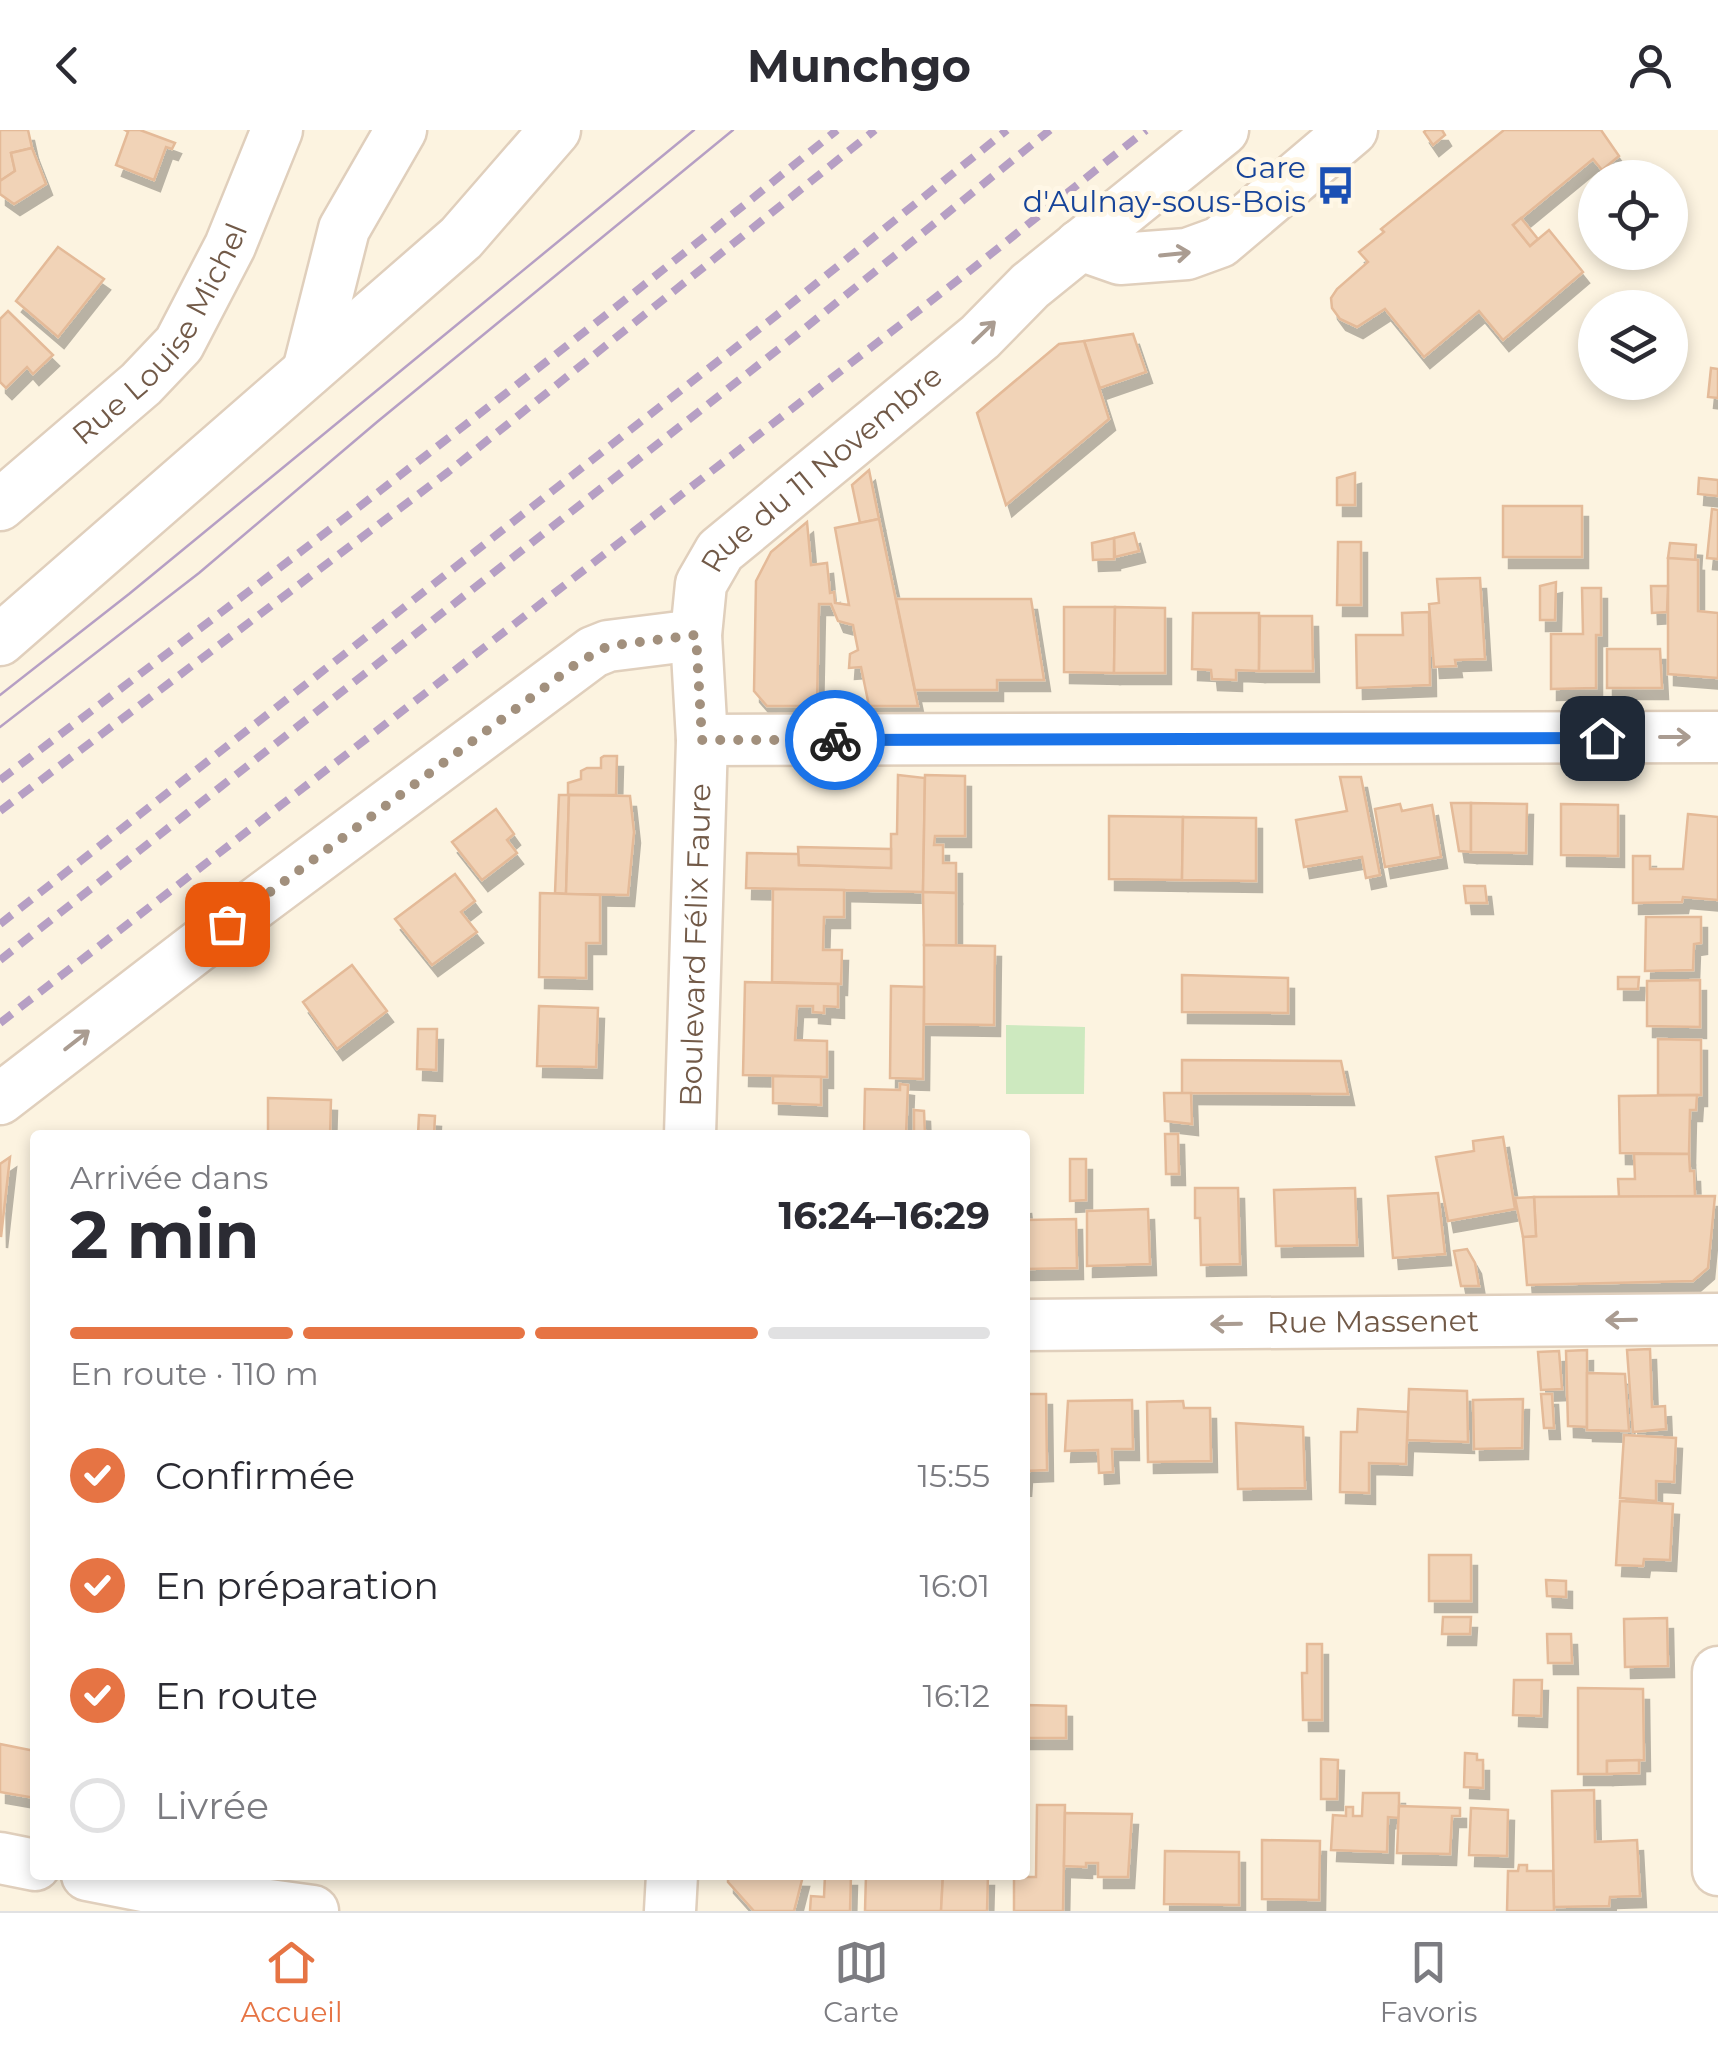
<!DOCTYPE html>
<html lang="fr">
<head>
<meta charset="utf-8">
<style>
	:root { --surface:#fff; --page:#f2f2f3; --text:#2b2b33; --muted:#7c7c81; --line:#e1e1e2; --accent:#e67444 }
	body { margin:0; font-family:Montserrat,sans-serif; background:var(--page); color:var(--text); height:100vh; display:flex; flex-direction:column; font-size:38px; white-space:nowrap }
	* { box-sizing:border-box; margin:0 }
	p { font-size:32px; color:var(--muted) }
	.icon { flex:none; width:55px; height:55px; fill:none; stroke:currentColor; stroke-width:2; stroke-linecap:round; stroke-linejoin:round }
	.map { position:relative; flex:1; overflow:hidden }
	.panel { position:absolute; left:30px; top:1000px; width:1000px; height:750px; display:flex; flex-direction:column; background:var(--surface); border-radius:10px; box-shadow:0 5px 15px #0003 }
	.panel>* { flex:none }
	.controls { position:absolute; left:1578px; top:30px; display:grid; gap:20px }
	.controls a { display:grid; place-items:center; width:110px; height:110px; border-radius:50%; background:var(--surface); box-shadow:0 5px 15px #0003; font-size:50px }
	.pin { position:absolute; display:grid; place-items:center; width:85px; height:85px; color:#fff; margin:-42px; border-radius:20px; box-shadow:0 5px 15px #0006 }
	.courier { position:absolute; display:grid; place-items:center; width:100px; height:100px; margin:-50px; border:8px solid #1a73e8; border-radius:50%; background:#fff; color:#222; box-shadow:0 2px 12px #0007 }
	.summary em { font-style:normal; font-weight:700 }
	.summary div { display:flex; flex-direction:column-reverse }
	.summary { display:flex; align-items:center; justify-content:space-between; height:170px; padding:0 40px }
	h1 { font-size:65px; font-weight:700; line-height:75px }
	.bar { display:grid; grid-template-columns:repeat(4,1fr); gap:15px 10px; align-content:center; height:120px; padding:0 40px }
	.bar i { height:12px; border-radius:8px; background:var(--line) }
	.bar .active { background:var(--accent) }
	.bar p { grid-column:span 4 }
	ol { padding:0 40px; list-style:none }
	li { display:flex; align-items:center; gap:30px; height:110px }
	li p { margin-inline-start:auto }
	li .icon { padding:10px; border-radius:50%; background:var(--accent); color:#fff; stroke-width:4 }
	li:last-child { color:var(--muted) }
	li i { width:55px; height:55px; border:5px solid var(--line); border-radius:50% }
	header { display:flex; justify-content:space-between; align-items:center; height:130px; padding:0 40px; background:var(--surface); font-size:45px; font-weight:700 }
	.tab-bar { display:flex; justify-content:space-around; align-items:center; height:140px; border-top:2px solid var(--line); background:var(--surface); font-size:28px; color:var(--muted) }
	.tab-bar a { display:grid; justify-items:center; gap:5px }
	.tab-bar .active { color:var(--accent) }
	.map>svg:first-child { display:block }
</style>
</head>
<body>
<header><svg class="icon" aria-label="back" viewBox="0 0 24 24"><path d="M15 5l-7 7 7 7"/></svg>Munchgo<svg class="icon" aria-label="person" viewBox="0 0 24 24"><circle cx="12" cy="8" r="4"/><path d="M4 21q1-7 8-7t8 7"/></svg></header>
<div class="map">
<svg width="1718" height="1781" viewBox="0 0 1718 1781">
	<defs>
		<filter id="shadow"><feDropShadow dx="6" dy="11" stdDeviation="0" flood-color="#0004"/></filter>
	</defs>
	<rect width="100%" height="100%" fill="#fcf3e0"/>
	<polygon fill="#cde9bf" points="1006,895 1085,897 1084,964 1006,964"/>
	<g fill="#f1d3b7" stroke="#e4ba98" stroke-width="2.5" filter="url(#shadow)">
		<polygon points="0,0 28,0 32,18 11,23 15,41 0,51"/>
		<polygon points="125,0 140,0 175,13 172,19 166,17 154,50 116,35 128,2"/>
		<polygon points="1426,0 1442,0 1445,5 1433,15 1424,2"/>
		<polygon points="1504,0 1601,0 1619,26 1602,40 1593,29 1513,95 1530,116 1549,100 1583,142 1503,210 1479,181 1424,227 1385,179 1357,197 1340,189 1332,178 1331,168 1337,159 1368,132 1359,122 1384,102 1381,99"/>
		<polygon points="32,18 46,54 14,74 0,64 0,51 15,41 11,23"/>
		<polygon points="1521,88 1538,109 1530,116 1513,95"/>
		<polygon points="58,117 104,149 58,207 16,171"/>
		<polygon points="8,181 53,225 33,244 27,237 6,258 0,252 0,189"/>
		<polygon points="1133,204 1146,242 1100,258 1084,211"/>
		<polygon points="1084,211 1109,289 1006,375 977,283 1059,214"/>
		<polygon points="1711,238 1718,239 1718,268 1708,267"/>
		<polygon points="869,340 879,389 860,393 852,355"/>
		<polygon points="1355,343 1355,375 1337,375 1337,348"/>
		<polygon points="1699,348 1718,350 1718,366 1698,364"/>
		<rect x="1503" y="376" width="79" height="51"/>
		<polygon points="1712,379 1718,380 1718,429 1707,428"/>
		<polygon points="879,389 918,576 869,576 861,537 849,538 850,524 858,520 853,495 838,491 831,474 819,474 817,576 767,576 754,561 756,451 771,422 807,392 811,435 827,433 830,463 834,462 835,473 849,475 835,398"/>
		<polygon points="1134,403 1139,421 1115,427 1114,408"/>
		<polygon points="1114,408 1114,429 1093,430 1092,413"/>
		<polygon points="1338,412 1361,412 1361,475 1337,475"/>
		<polygon points="1670,413 1696,415 1695,431 1668,428"/>
		<polygon points="1668,428 1698,430 1698,481 1718,483 1718,548 1668,544"/>
		<polygon points="1480,448 1485,529 1455,530 1456,536 1434,537 1429,474 1439,473 1437,449"/>
		<polygon points="1556,452 1555,490 1540,490 1540,456"/>
		<polygon points="1651,456 1668,456 1667,482 1652,483"/>
		<polygon points="1582,458 1601,458 1601,505 1596,505 1596,558 1551,559 1551,504 1583,504"/>
		<polygon points="896,469 1031,469 1044,550 997,550 997,560 915,560"/>
		<polygon points="1064,477 1115,477 1114,543 1064,542"/>
		<polygon points="1115,477 1165,478 1165,543 1114,543"/>
		<polygon points="1429,482 1430,555 1357,558 1356,505 1403,505 1402,483"/>
		<polygon points="1193,483 1259,483 1259,541 1236,540 1236,550 1212,549 1211,540 1192,539"/>
		<polygon points="1260,486 1312,486 1313,541 1259,541"/>
		<polygon points="1607,519 1660,519 1662,558 1607,558"/>
		<polygon points="617,626 616,665 568,665 568,653 581,649 581,641 587,638 601,638 601,628 604,626"/>
		<polygon points="898,645 925,648 923,762 746,758 747,723 799,724 799,735 891,738 891,704 897,704"/>
		<polygon points="925,645 965,646 965,706 935,706 934,715 943,715 943,733 956,733 956,763 923,762"/>
		<polygon points="1340,647 1361,647 1380,745 1366,748 1362,727 1304,737 1296,690 1347,681"/>
		<polygon points="559,665 569,665 566,764 555,763"/>
		<polygon points="569,665 630,666 634,702 628,765 566,764"/>
		<polygon points="1451,673 1471,673 1471,722 1459,721"/>
		<polygon points="1471,673 1527,674 1526,723 1471,722"/>
		<polygon points="1400,674 1402,681 1432,675 1441,727 1385,737 1375,679"/>
		<polygon points="1561,674 1618,675 1618,726 1561,725"/>
		<polygon points="496,679 514,704 507,710 517,723 482,750 452,712"/>
		<polygon points="1688,684 1718,687 1718,770 1683,767 1682,772 1633,773 1633,726 1650,726 1650,739 1683,739"/>
		<polygon points="1109,686 1183,687 1182,750 1109,749"/>
		<polygon points="1183,687 1256,688 1256,751 1182,750"/>
		<polygon points="798,717 891,719 891,738 799,735"/>
		<polygon points="455,744 475,771 461,782 477,802 432,835 395,789"/>
		<polygon points="1464,756 1485,756 1487,773 1466,773"/>
		<polygon points="773,759 844,760 844,787 824,787 823,820 842,820 841,854 772,852"/>
		<polygon points="923,762 956,763 956,816 924,815"/>
		<polygon points="540,763 600,765 600,813 586,813 586,848 539,847"/>
		<polygon points="1646,787 1701,787 1701,813 1694,814 1693,840 1645,841"/>
		<polygon points="924,815 995,816 994,895 924,894"/>
		<polygon points="352,835 387,881 337,919 303,872"/>
		<polygon points="1182,845 1288,848 1288,883 1182,882"/>
		<polygon points="1618,847 1639,847 1638,859 1618,859"/>
		<polygon points="1700,850 1700,897 1647,896 1647,851"/>
		<polygon points="745,852 838,854 838,877 824,876 824,883 813,882 813,876 797,876 795,910 827,911 827,947 743,945"/>
		<polygon points="891,856 924,857 923,949 890,948"/>
		<polygon points="539,876 598,878 596,937 537,936"/>
		<polygon points="418,899 437,899 436,940 417,939"/>
		<polygon points="1658,909 1701,910 1701,965 1658,965"/>
		<polygon points="1182,930 1341,931 1348,964 1182,963"/>
		<polygon points="773,946 821,947 821,975 773,973"/>
		<polygon points="900,954 908,955 906,1005 864,1005 865,959 900,960"/>
		<polygon points="1164,963 1191,963 1192,994 1165,991"/>
		<polygon points="1697,965 1696,980 1690,980 1689,1024 1620,1023 1619,966"/>
		<polygon points="268,968 331,970 330,1005 268,1005"/>
		<polygon points="914,980 924,981 925,1005 914,1005"/>
		<polygon points="419,985 435,986 434,1005 418,1005"/>
		<polygon points="1165,1004 1178,1004 1179,1044 1166,1044"/>
		<polygon points="1503,1007 1515,1079 1448,1091 1436,1027 1474,1021 1473,1011"/>
		<polygon points="1634,1024 1689,1024 1690,1041 1694,1041 1695,1066 1619,1067 1618,1049 1635,1049"/>
		<polygon points="10,1027 1,1107 0,1034"/>
		<polygon points="1070,1029 1086,1029 1086,1070 1070,1071"/>
		<polygon points="1195,1058 1238,1058 1240,1134 1201,1135 1200,1088 1195,1088"/>
		<polygon points="1355,1058 1357,1115 1276,1116 1274,1060"/>
		<polygon points="1438,1063 1445,1124 1393,1128 1388,1066"/>
		<polygon points="1715,1066 1708,1138 1693,1151 1527,1155 1523,1107 1536,1106 1534,1067"/>
		<polygon points="1534,1067 1536,1106 1523,1107 1515,1068"/>
		<polygon points="1025,1072 1027,1090 1076,1089 1077,1138 1025,1139"/>
		<polygon points="1148,1079 1150,1134 1087,1136 1087,1081"/>
		<polygon points="1467,1119 1475,1133 1479,1156 1461,1156 1454,1121"/>
		<polygon points="1650,1219 1652,1277 1665,1276 1666,1299 1633,1302 1627,1220"/>
		<polygon points="1587,1220 1587,1297 1568,1296 1566,1221"/>
		<polygon points="1559,1221 1562,1259 1541,1260 1538,1222"/>
		<polygon points="1587,1243 1625,1244 1629,1301 1587,1300"/>
		<polygon points="1409,1259 1467,1261 1468,1312 1407,1310"/>
		<polygon points="1025,1264 1046,1264 1047,1340 1026,1341 1025,1356"/>
		<polygon points="1541,1264 1552,1264 1554,1298 1544,1298"/>
		<polygon points="1523,1269 1522,1318 1474,1319 1473,1270"/>
		<polygon points="1132,1270 1133,1319 1112,1319 1113,1342 1099,1343 1098,1320 1065,1321 1068,1271"/>
		<polygon points="1183,1271 1184,1278 1210,1278 1211,1331 1148,1332 1147,1272"/>
		<polygon points="1358,1279 1408,1282 1406,1334 1369,1333 1369,1363 1340,1362 1341,1302 1357,1302"/>
		<polygon points="1236,1293 1303,1297 1305,1358 1238,1359"/>
		<polygon points="1624,1305 1676,1308 1674,1352 1656,1351 1656,1371 1620,1368"/>
		<polygon points="1620,1371 1673,1374 1670,1430 1644,1429 1643,1436 1616,1435"/>
		<rect x="1429" y="1425" width="42" height="46"/>
		<polygon points="1546,1450 1566,1451 1566,1467 1547,1466"/>
		<polygon points="1443,1487 1471,1487 1470,1504 1442,1504"/>
		<polygon points="1667,1488 1668,1536 1625,1537 1624,1489"/>
		<polygon points="1547,1504 1571,1504 1572,1533 1548,1533"/>
		<polygon points="1307,1514 1322,1514 1322,1590 1303,1590 1302,1543 1307,1543"/>
		<polygon points="1514,1550 1542,1550 1541,1586 1513,1585"/>
		<polygon points="1578,1558 1643,1559 1644,1630 1607,1631 1607,1644 1578,1644"/>
		<polygon points="1025,1575 1066,1576 1066,1608 1025,1608"/>
		<polygon points="0,1614 35,1621 35,1668 0,1662"/>
		<polygon points="1465,1623 1477,1624 1477,1630 1483,1630 1483,1658 1464,1657"/>
		<polygon points="1321,1629 1338,1630 1337,1669 1321,1669"/>
		<polygon points="1639,1630 1639,1643 1607,1644 1607,1631"/>
		<polygon points="1594,1660 1595,1712 1637,1710 1640,1766 1610,1767 1609,1776 1554,1777 1552,1661"/>
		<polygon points="1363,1663 1399,1663 1399,1688 1388,1687 1387,1722 1331,1720 1333,1685 1346,1686 1346,1677 1353,1677 1353,1686 1362,1686"/>
		<polygon points="1037,1675 1065,1675 1063,1781 1014,1781 1014,1747 1036,1747"/>
		<polygon points="1399,1676 1460,1678 1460,1686 1452,1686 1450,1724 1397,1723"/>
		<polygon points="1471,1678 1508,1680 1507,1726 1469,1725"/>
		<polygon points="1065,1683 1132,1684 1128,1747 1098,1747 1098,1733 1086,1733 1086,1737 1064,1736"/>
		<polygon points="1262,1710 1320,1711 1319,1770 1262,1769"/>
		<polygon points="1165,1721 1239,1722 1239,1775 1164,1774"/>
		<polygon points="1519,1735 1527,1735 1527,1741 1553,1741 1554,1781 1507,1781 1508,1741 1518,1741"/>
		<polygon points="728,1745 803,1746 794,1781 754,1781 728,1752"/>
		<polygon points="825,1745 851,1745 850,1781 810,1781 811,1766 824,1767"/>
		<polygon points="866,1745 943,1745 941,1781 865,1781"/>
		<polygon points="943,1745 988,1745 987,1781 941,1781"/>
	</g>
	<g fill="none" stroke-linecap="round" stroke-linejoin="round">
		<defs>
			<g id="minor">
				<polyline points="1080,115 1120,129 1187,124 1220,112 1352,0"/>
				<polyline points="308,241 344,99 401,0"/>
				<path id="s1" d="M 0,375 L 141,254 L 179,214 L 230,116 L 277,0"/>
				<polyline points="0,510 461,108 555,0"/>
				<polyline points="702,610 1718,607"/>
				<polyline points="0,969 196,818 593,522 608,516 696,505"/>
				<path id="s2" d="M 690,1005 L 702,610 L 696,505 L 701,454 L 720,421 L 980,207 L 1030,156 L 1223,0"/>
				<path id="s3" d="M 1025,1195 L 1718,1189"/>
				<polyline points="1718,1542 1718,1740"/>
				<polyline points="0,1728 35,1735"/>
				<polyline points="87,1745 179,1763 313,1781"/>
				<polyline points="670,1781 672,1745"/>
			</g>
		</defs>
		<use href="#minor" stroke="#e0cfbc" stroke-width="55"/>
		<use href="#minor" stroke="#fff" stroke-width="50"/>
		<g stroke="#b69fc4" stroke-width="2.5">
			<polyline points="0,565 129,464 694,0"/>
			<polyline points="0,597 199,443 377,292 733,0"/>
		</g>
		<g stroke="#b69fc4" stroke-width="8" stroke-dasharray="15 10" stroke-linecap="butt">
			<path d="M 0,650 C 282,437 563,223 837,0"/>
			<polyline points="0,681 448,342 875,0"/>
			<polyline points="0,794 782,181 1007,0"/>
			<polyline points="0,830 799,203 1050,0"/>
			<polyline points="0,893 967,143 1146,0"/>
		</g>
	</g>
	<defs><path id="oneway-shaft" d="M-6 0H5M1.5-3L5.5 0L1.5 3" fill="none" stroke-width="1.6" stroke-linecap="round" stroke-linejoin="round" transform="scale(2.5)"/></defs>
	<g stroke="#aa9c91">
		<use href="#oneway-shaft" transform="translate(1175 124) rotate(-6)"/>
		<use href="#oneway-shaft" transform="translate(984 202) rotate(-44)"/>
		<use href="#oneway-shaft" transform="translate(1675 607)"/>
		<use href="#oneway-shaft" transform="translate(77 910) rotate(-38)"/>
		<use href="#oneway-shaft" transform="translate(1621 1190) rotate(179)"/>
		<use href="#oneway-shaft" transform="translate(1226 1194) rotate(179)"/>
	</g>
	<g fill="none" stroke-linecap="round" stroke-linejoin="round">
		<polyline stroke="#a2907d" stroke-width="10" stroke-dasharray="0 18" points="227,794 576,534 608,516 696,505 702,610 835,610"/>
		<polyline stroke="#1a73e8" stroke-width="12" points="835,610 1602,608"/>
	</g>
	<defs>
		<symbol id="bus-bare" viewBox="-9 -9 18 18"><path d="M-5-6H5V4H4V6H2V4H-2V6H-4V4H-5ZM-3.5-4V0h7V-4ZM-3.5 1.2v1.5H-2V1.2ZM2 1.2v1.5H3.5V1.2Z" fill="#1a4fb4" stroke="#fff7e6" stroke-width="2.5" paint-order="stroke"/></symbol>
	</defs>
	<g fill-rule="evenodd">
		<use href="#bus-bare" x="1308" y="28" width="55" height="55"/>
	</g>
	<g text-anchor="middle" stroke-width="10" stroke-linejoin="round" paint-order="stroke">
		<g font-size="30" fill="#164399" stroke="#fff7e6" text-anchor="end">
			<text x="1306" y="48">Gare<tspan x="1306" dy="34">d'Aulnay-sous-Bois</tspan></text>
		</g>
		<g font-size="30" fill="#725a48" stroke="#fff7e6">
			<text dy="10" stroke="none"><textPath href="#s1" startOffset="238">Rue Louise Michel</textPath></text>
			<text dy="10" stroke="none"><textPath href="#s2" startOffset="720">Rue du 11 Novembre</textPath></text>
			<text dy="10" stroke="none"><textPath href="#s2" startOffset="190">Boulevard Félix Faure</textPath></text>
			<text dy="10" stroke="none"><textPath href="#s3" startOffset="348">Rue Massenet</textPath></text>
		</g>
	</g>
</svg>
<div class="controls">
<a><svg class="icon" aria-label="locate" viewBox="0 0 24 24"><circle cx="12" cy="12" r="6"/><path d="M12 2v4M12 18v4M2 12h4M18 12h4"/></svg></a>
<a><svg class="icon" aria-label="layers" viewBox="0 0 24 24"><path d="M12 4l9 5-9 5-9-5zM3 14l9 5 9-5"/></svg></a>
</div>
<div class="pin" style="left:227px;top:794px;background:#ea580c"><svg class="icon" aria-label="bag" viewBox="0 0 24 24"><path d="M5 8h14l-1 12H6zM9 8a3 3 0 0 1 6 0"/></svg></div>
<div class="pin" style="left:1602px;top:608px;background:#1f2937"><svg class="icon" aria-label="home" viewBox="0 0 24 24"><path d="M3 11l9-7 9 7M6 9v11h12V9"/></svg></div>
<div class="courier" style="left:835px;top:610px"><svg class="icon" aria-label="bike" viewBox="0 0 24 24"><circle cx="6" cy="16" r="4"/><circle cx="18" cy="16" r="4"/><path d="M6 16l4-8h5l3 8M10 8l3 8H6M13 5h3"/></svg></div>
<section class="panel">
<div class="summary"><div><h1>2 min</h1><p>Arrivée dans</p></div><em>16:24–16:29</em></div>
<div class="bar"><i class="active"></i><i class="active"></i><i class="active"></i><i></i><p>En route · 110 m</p></div>
<ol>
<li><svg class="icon" aria-label="check" viewBox="0 0 24 24"><path d="M5 12l5 5 9-10"/></svg>Confirmée<p>15:55</p></li>
<li><svg class="icon" aria-label="check" viewBox="0 0 24 24"><path d="M5 12l5 5 9-10"/></svg>En préparation<p>16:01</p></li>
<li><svg class="icon" aria-label="check" viewBox="0 0 24 24"><path d="M5 12l5 5 9-10"/></svg>En route<p>16:12</p></li>
<li><i></i>Livrée</li>
</ol>
</section>
</div>
<nav class="tab-bar">
<a class="active"><svg class="icon" aria-label="home" viewBox="0 0 24 24"><path d="M3 11l9-7 9 7M6 9v11h12V9"/></svg>Accueil</a>
<a><svg class="icon" aria-label="map" viewBox="0 0 24 24"><path d="M3 6l6-2 6 2 6-2v14l-6 2-6-2-6 2zM9 4v14M15 6v14"/></svg>Carte</a>
<a><svg class="icon" aria-label="saved" viewBox="0 0 24 24"><path d="M7 4h10v16l-5-4-5 4z"/></svg>Favoris</a>
</nav>
</body>
</html>
